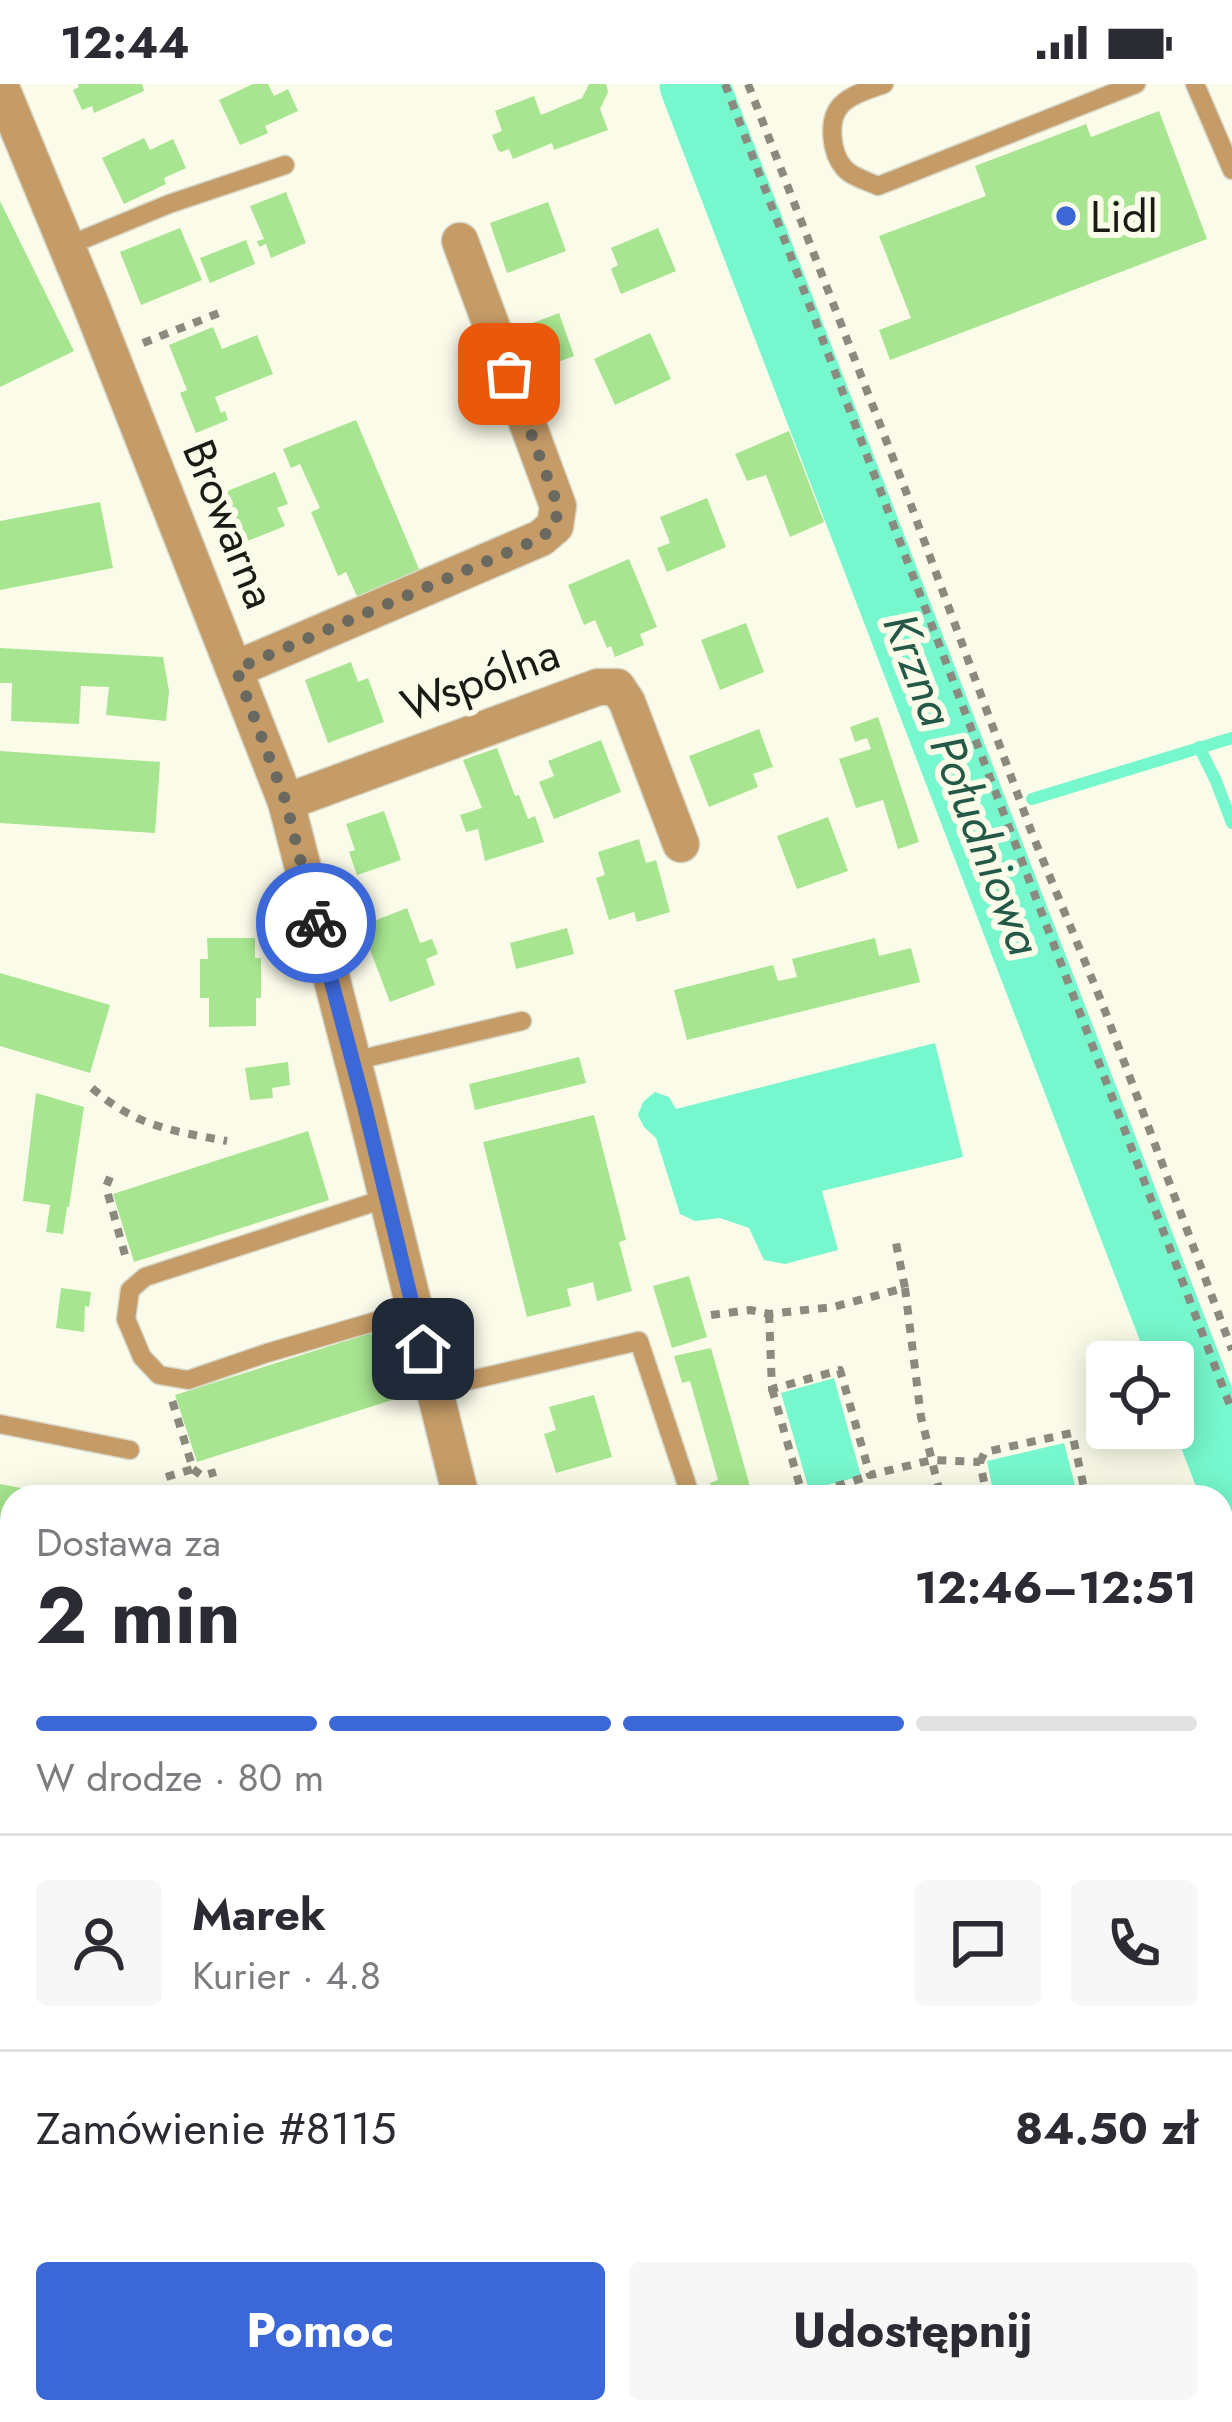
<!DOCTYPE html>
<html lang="pl">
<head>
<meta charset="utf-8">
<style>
	:root { --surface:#fff; --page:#f7f7f7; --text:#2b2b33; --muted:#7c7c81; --line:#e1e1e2; --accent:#3b67d7 }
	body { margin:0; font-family:Jost,sans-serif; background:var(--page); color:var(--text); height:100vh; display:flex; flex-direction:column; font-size:45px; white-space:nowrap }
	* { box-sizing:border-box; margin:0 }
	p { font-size:39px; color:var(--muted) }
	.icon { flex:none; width:66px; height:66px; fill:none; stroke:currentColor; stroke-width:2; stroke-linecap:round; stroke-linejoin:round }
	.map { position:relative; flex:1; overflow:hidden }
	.side { position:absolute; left:0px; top:1401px; width:1233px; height:939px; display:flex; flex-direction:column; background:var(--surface); border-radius:36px 36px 0 0; box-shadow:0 6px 30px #0003 }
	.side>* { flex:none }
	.controls { position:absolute; left:1086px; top:1257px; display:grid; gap:24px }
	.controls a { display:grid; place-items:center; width:108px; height:108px; border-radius:12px; background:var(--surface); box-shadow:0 6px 30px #0003; font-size:60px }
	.pin { position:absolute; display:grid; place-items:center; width:102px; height:102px; color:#fff; margin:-51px; border-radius:24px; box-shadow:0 6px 18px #0006 }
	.courier { position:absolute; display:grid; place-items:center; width:120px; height:120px; margin:-60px; border:9px solid #3b67d7; border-radius:50%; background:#fff; color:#222; box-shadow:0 3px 15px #0007 }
	.head em { font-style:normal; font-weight:700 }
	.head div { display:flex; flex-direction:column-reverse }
	.head { display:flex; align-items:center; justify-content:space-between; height:204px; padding:0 36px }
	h1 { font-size:78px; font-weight:700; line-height:90px }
	.bar { display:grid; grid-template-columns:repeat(4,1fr); gap:18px 12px; align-content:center; height:144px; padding:0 36px }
	.bar i { height:15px; border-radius:9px; background:var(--line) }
	.bar .on { background:var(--accent) }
	.bar p { grid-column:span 4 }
	.line { display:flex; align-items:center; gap:30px; padding:0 36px; border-top:3px solid var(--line) }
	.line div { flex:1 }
	.round { display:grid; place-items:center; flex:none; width:126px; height:126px; border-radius:12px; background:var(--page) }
	.cta { display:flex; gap:24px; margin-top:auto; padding:24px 36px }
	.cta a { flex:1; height:138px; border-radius:12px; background:var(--accent); color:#fff; font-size:48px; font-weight:700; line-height:138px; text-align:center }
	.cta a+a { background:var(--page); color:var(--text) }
	.status { display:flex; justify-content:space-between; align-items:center; height:84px; padding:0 60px; background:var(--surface); direction:ltr }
	.status svg { height:33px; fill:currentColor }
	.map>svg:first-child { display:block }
</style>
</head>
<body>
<div class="status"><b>12:44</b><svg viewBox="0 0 49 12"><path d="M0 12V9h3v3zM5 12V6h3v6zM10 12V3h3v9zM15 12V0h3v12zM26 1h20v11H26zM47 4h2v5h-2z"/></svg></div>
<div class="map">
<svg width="1232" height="2338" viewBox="0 0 1232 2338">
	<rect width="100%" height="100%" fill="#fbfbea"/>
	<polygon fill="#efefd6" points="0,2048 12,2049 12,2328 783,2328 781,2338 0,2338"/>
	<g fill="#fdcfbd">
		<polygon points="1232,2003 1232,2161 1221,2134 1221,2008"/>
		<polygon points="1232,2254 1232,2338 1106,2338 1102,2328 1221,2328 1221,2258"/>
	</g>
	<g fill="#76f7cd">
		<polygon points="935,959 963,1073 822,1107 838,1166 785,1180 764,1176 749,1144 720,1134 695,1137 680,1130 656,1054 644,1043 638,1031 643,1018 655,1008 669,1013 676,1025"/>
		<polygon points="834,1294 861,1392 809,1406 781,1309"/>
		<polygon points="1064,1359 1078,1413 994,1413 987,1377"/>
	</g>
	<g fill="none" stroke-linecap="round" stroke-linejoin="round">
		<g stroke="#76f7cd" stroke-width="12">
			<polyline points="1199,663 1216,697 1232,739"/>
			<polyline points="1032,715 1232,654"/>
			<polyline points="977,733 989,730"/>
		</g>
		<polyline stroke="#76f7cd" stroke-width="69" points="694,0 1232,1400"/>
	</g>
	<g fill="#a7e590">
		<polygon points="78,0 142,0 144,7 94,29 92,22 82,26 73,6 79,3"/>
		<polygon points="253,0 268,0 274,12 288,5 298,27 265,42 268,49 240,61 219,16"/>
		<polygon points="589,0 606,0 608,8 600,25 608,46 554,66 552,59 513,75 509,65 501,68 498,66 492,51 502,47 495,27 534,12 541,31 582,14"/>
		<polygon points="1159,27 1207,155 890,276 879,246 911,234 879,152 986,112 975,82 1086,40 1091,53"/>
		<polygon points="144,54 150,66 173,55 186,84 164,94 166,100 124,120 102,74"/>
		<polygon points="286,108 306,159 271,174 266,160 259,163 257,157 264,155 250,122"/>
		<polygon points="0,117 74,267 0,303"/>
		<polygon points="548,118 566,167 507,189 490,139"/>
		<polygon points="180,144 202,196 141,221 120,168"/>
		<polygon points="658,144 676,187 621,210 611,185 618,181 611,164"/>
		<polygon points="246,156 255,180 210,199 200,174"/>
		<polygon points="559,229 574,272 526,290 509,248"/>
		<polygon points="213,243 222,265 257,251 273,290 215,313 221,329 225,327 228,336 196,349 180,309 187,306 169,261"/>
		<polygon points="650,249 671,295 615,321 594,275"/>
		<polygon points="356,336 422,492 361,521 346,488 338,492 311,428 320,424 300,380 291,384 283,365"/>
		<polygon points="789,347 824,438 790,453 766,391 747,397 735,370"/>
		<polygon points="275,388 288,420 277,424 285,442 240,460 220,410"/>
		<polygon points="707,414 726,463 667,488 657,464 670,459 660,433"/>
		<polygon points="100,418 113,484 0,506 0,437"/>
		<polygon points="629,475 657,543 640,550 644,561 615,573 611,562 607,564 595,536 584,541 568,501"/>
		<polygon points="746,539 764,588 720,606 701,556"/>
		<polygon points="0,564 163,573 169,607 166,637 106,631 109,603 81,602 79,640 11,637 12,599 0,599"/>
		<polygon points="351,578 358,598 368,594 384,638 328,659 305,596"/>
		<polygon points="878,633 919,758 898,765 883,716 856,724 839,675 871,665 867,654 855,658 850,643"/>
		<polygon points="759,645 773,683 753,690 758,703 709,723 689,672"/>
		<polygon points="601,656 621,708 554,735 539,698 554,692 548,677"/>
		<polygon points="497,664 515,712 519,711 528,735 535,732 544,758 485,777 478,745 466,748 460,731 482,724 463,676"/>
		<polygon points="0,667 160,678 155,749 0,739"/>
		<polygon points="384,727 401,776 357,791 349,768 355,766 346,740"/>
		<polygon points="828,733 848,787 797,805 777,752"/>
		<polygon points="639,755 646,779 656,776 670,828 637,838 634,828 609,836 596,794 605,791 598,768"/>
		<polygon points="407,824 420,859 432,855 438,870 426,875 435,901 390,918 361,842"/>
		<polygon points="567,844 574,870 516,885 510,859"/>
		<polygon points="207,854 255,854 255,874 261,874 261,914 256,914 256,942 209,943 209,914 200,914 200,875 208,875"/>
		<polygon points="875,854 879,872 911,864 920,898 687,956 674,906 773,881 778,897 797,893 792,875"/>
		<polygon points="0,889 110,921 90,989 0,962"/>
		<polygon points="579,973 586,999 475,1026 469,1000"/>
		<polygon points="288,978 290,1001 272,1004 273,1014 250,1016 245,984"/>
		<polygon points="36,1009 84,1023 69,1123 67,1123 63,1150 46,1148 50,1121 23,1117"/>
		<polygon points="594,1031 626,1156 619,1158 632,1207 597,1217 593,1198 567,1205 571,1222 527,1233 483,1058"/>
		<polygon points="308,1047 329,1116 134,1178 113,1110"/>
		<polygon points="689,1192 707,1253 672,1264 653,1202"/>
		<polygon points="61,1204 91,1208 89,1223 85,1222 84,1248 56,1244"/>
		<polygon points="371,1249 392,1316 197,1378 175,1311"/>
		<polygon points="711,1264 753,1413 714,1413 710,1399 718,1396 690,1297 682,1299 674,1272"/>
		<polygon points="594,1311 612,1373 556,1389 544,1350 556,1346 549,1323"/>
		<polygon points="0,1400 58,1411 58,1413 12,1413 12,1482 0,1479"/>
		<polygon points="0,2152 12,2153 12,2259 0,2258"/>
		<polygon points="448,2328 724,2328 723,2338 519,2338 447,2331"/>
	</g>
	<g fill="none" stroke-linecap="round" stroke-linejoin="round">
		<defs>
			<g id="lane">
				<path d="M 884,0 C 870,5 852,10 841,21 C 827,36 831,69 844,84 C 852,93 867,97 878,102 L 1136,0"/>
				<polyline points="1195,0 1232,86"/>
				<polyline points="67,162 169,120 285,81"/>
				<polyline points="353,977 522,937"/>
				<polyline points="387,1114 145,1193 130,1206 126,1235 142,1273 159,1291 188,1296 267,1269 414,1226"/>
				<polyline points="432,1305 639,1257 691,1413"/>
				<polyline points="0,1340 130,1366"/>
				<polyline points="0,2093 12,2095"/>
				<polyline points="98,2328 180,2338"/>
				<polyline points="0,2331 12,2326"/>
			</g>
			<g id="street">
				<polyline points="0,1 91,221 286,718 365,1024 461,1413"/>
				<polyline points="236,585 541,454 555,442 558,422 460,157"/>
				<polyline points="286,718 598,603 617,603 627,618 681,760"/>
				<polyline points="0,1801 12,1803"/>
				<polyline points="1221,1918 1232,1917"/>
			</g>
		</defs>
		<use href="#lane" stroke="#d7d7c8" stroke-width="21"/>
		<use href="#street" stroke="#d7d7c8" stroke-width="39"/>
		<g stroke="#8a8a7e" stroke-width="8" stroke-dasharray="9 9" stroke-linecap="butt">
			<polyline points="725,0 1232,1327"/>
			<polyline points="748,0 905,405 1033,752 1102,919 1232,1266"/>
			<polyline points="143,259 219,229"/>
			<path d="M 92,1004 C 135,1042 172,1047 227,1057"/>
			<polyline points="110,1093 106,1103 127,1178"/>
			<polyline points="905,1204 921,1333 941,1413"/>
			<polyline points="769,1230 772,1305 840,1286 870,1391 932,1376 980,1378 987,1413"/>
			<polyline points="711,1231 750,1226 769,1230 833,1223 905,1204 896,1159"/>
			<polyline points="772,1305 803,1413"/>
			<polyline points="980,1378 985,1368 1072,1349 1086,1413"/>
			<polyline points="193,1385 202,1392 216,1388"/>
			<polyline points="166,1393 193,1385 172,1316"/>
			<polyline points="802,1413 869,1392"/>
			<polyline points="1221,2192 1232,2219"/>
			<polyline points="795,2338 797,2328"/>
		</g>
		<use href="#lane" stroke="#c59c67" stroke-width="18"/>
		<use href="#street" stroke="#c59c67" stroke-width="36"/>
	</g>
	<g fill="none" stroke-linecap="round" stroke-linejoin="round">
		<polyline stroke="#696960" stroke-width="12" stroke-dasharray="0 21.6" points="316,839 286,718 236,585 541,454 555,442 558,422 509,290"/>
		<polyline stroke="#3b67d7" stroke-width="15" points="316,839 365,1024 423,1265"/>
	</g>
	<circle fill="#3b67d7" stroke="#fbfbea" stroke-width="4.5" cx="1066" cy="132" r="12"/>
	<g text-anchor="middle" stroke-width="12" stroke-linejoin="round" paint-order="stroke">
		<g font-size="45" fill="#1b1b15" stroke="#fbfbea" text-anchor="start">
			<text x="1090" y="148">Lidl</text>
		</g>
		<g font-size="45" fill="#1b1b15" stroke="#fbfbea">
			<text transform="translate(230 440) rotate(68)" y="16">Browarna</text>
			<text transform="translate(480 595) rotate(-20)" y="16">Wspólna</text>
		</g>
		<g font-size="48" font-style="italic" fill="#245948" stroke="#fbfbea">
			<text transform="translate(963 700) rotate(69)" y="17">Krzna Południowa</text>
		</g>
	</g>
</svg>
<div class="controls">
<a><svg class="icon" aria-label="locate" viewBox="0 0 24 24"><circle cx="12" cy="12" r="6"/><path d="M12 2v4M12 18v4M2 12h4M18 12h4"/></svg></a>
</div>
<div class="pin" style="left:509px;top:290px;background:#ea580c"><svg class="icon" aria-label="bag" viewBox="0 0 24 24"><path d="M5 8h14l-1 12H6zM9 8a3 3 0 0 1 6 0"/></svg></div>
<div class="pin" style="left:423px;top:1265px;background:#1f2937"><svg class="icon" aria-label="home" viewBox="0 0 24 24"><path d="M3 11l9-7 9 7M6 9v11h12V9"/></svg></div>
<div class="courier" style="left:316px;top:839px"><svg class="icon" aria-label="bike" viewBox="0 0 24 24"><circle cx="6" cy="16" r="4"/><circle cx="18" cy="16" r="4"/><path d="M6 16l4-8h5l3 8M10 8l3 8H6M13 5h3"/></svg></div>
<section class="side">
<div class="head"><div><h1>2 min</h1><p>Dostawa za</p></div><em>12:46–12:51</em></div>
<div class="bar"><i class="on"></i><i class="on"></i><i class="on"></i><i></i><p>W drodze · 80 m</p></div>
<div class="line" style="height:216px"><a class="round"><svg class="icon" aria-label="person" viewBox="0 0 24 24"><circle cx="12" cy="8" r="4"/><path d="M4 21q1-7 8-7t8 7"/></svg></a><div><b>Marek</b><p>Kurier · 4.8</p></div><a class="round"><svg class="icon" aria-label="chat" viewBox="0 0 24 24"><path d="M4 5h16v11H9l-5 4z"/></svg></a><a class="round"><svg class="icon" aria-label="phone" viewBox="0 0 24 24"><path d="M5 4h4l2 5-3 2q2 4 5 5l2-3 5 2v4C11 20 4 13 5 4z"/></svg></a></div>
<div class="line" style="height:156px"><div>Zamówienie #8115</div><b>84.50 zł</b></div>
<div class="cta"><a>Pomoc</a><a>Udostępnij</a></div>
</section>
</div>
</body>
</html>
